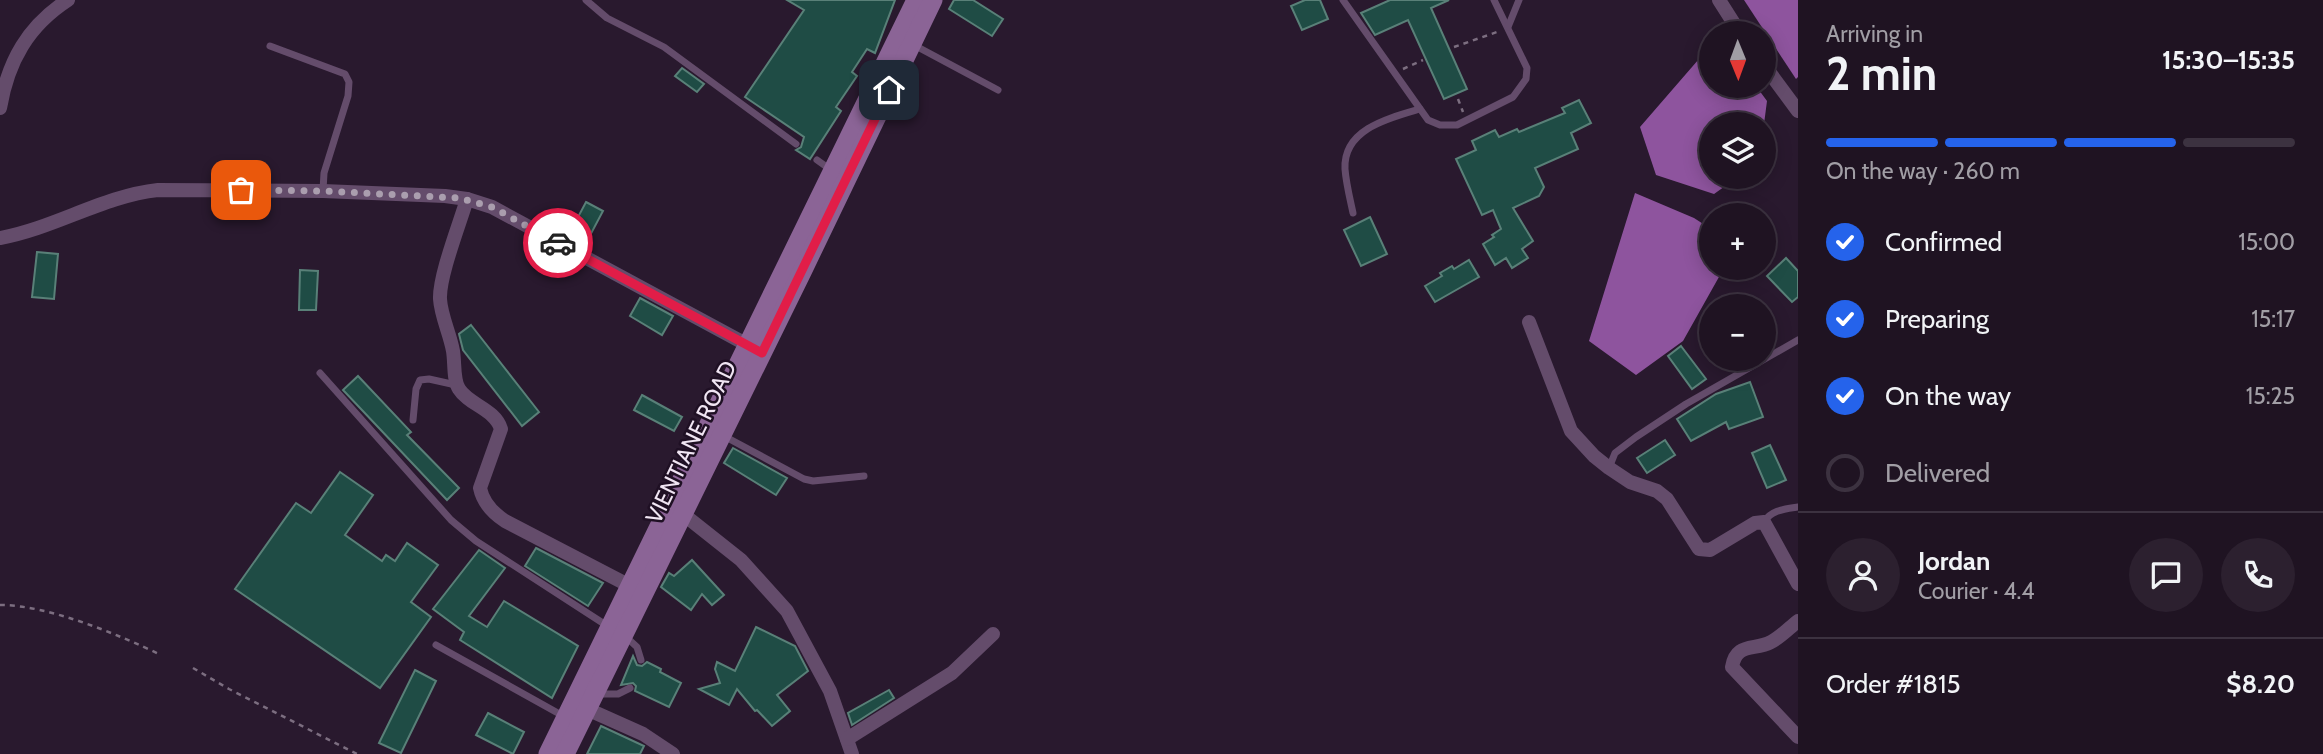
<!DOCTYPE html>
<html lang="en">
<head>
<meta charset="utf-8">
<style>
	:root { --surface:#1f1322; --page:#2c202f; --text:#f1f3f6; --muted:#a19ea5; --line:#3c3240; --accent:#2563eb }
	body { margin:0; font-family:Cabin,sans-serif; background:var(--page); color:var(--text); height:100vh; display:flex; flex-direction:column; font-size:26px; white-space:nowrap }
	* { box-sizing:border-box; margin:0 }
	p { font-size:23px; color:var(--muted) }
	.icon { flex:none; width:38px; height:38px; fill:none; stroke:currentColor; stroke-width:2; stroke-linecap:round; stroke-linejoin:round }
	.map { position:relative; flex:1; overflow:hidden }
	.panel { display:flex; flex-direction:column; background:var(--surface); width:525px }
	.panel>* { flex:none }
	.needle { width:46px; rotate:179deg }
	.buttons { position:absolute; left:1699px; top:21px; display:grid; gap:14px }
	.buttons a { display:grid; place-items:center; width:77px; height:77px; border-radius:50%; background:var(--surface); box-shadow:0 4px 18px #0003,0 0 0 2px var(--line); font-size:35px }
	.pin { position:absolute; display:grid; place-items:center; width:60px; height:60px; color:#fff; margin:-30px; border-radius:14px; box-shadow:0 4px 10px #0006 }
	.courier { position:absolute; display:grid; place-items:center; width:70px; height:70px; margin:-35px; border:5px solid #e11d48; border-radius:50%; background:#fff; color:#222; box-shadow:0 2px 9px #0007 }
	.summary em { font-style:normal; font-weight:800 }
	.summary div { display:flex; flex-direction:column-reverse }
	.summary { display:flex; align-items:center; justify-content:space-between; height:119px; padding:0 28px }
	h1 { font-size:46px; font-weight:800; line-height:52px }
	.bar { display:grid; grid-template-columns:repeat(4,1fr); gap:10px 7px; align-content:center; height:84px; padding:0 28px }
	.bar i { height:9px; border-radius:5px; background:var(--line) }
	.bar .on { background:var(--accent) }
	.bar p { grid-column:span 4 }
	.line { display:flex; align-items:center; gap:18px; padding:0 28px; border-top:2px solid var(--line) }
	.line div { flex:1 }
	.round { display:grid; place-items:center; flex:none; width:74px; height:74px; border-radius:37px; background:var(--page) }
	ol { padding:0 28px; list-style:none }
	li { display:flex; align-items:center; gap:21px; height:77px }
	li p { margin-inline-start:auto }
	li .icon { padding:7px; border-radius:50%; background:var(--accent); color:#fff; stroke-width:4 }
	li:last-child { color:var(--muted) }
	li i { width:38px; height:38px; border:4px solid var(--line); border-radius:50% }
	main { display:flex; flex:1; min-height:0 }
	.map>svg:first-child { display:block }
</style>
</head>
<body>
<main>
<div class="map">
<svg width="1798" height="754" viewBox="0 0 1798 754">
	<rect width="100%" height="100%" fill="#29192e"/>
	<g fill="#8e549e">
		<polygon points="1744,0 1798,0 1798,77 1796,79"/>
		<polygon points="1711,50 1712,86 1756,86 1767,101 1764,124 1712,124 1712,177 1738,177 1714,194 1656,175 1640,127 1705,52"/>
		<polygon points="1635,193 1694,218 1711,229 1712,268 1724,268 1683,341 1636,375 1589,341"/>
	</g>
	<g fill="#1f4c45" stroke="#598078" stroke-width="2">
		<polygon points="787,0 895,0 875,53 867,49 852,72 857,76 836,107 841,111 810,159 796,150 801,147 804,137 745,97 804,10"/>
		<polygon points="954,0 973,0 1003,19 992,36 949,9"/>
		<polygon points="1305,0 1320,0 1328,19 1302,30 1291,6"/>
		<polygon points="1390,0 1449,0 1431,8 1467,89 1444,99 1408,20 1375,35 1361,13"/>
		<polygon points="682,68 704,84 697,92 675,76"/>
		<polygon points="1579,100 1591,123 1571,133 1578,149 1535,168 1544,187 1539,196 1513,208 1533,241 1522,249 1528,258 1512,268 1506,258 1495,265 1483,244 1494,237 1492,235 1501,229 1493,210 1482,215 1456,159 1476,150 1472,141 1495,130 1499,137 1517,129 1519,132 1565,113 1562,108"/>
		<polygon points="586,202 603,211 586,243 569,234"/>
		<polygon points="1370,217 1387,254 1361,266 1344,230"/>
		<polygon points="37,252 58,254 54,299 32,297"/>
		<polygon points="1786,258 1798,271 1798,297 1792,302 1767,276"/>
		<polygon points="1469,260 1479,277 1435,302 1425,286 1442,276 1440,273 1452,266 1454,269"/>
		<polygon points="300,270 318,271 316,310 299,310"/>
		<polygon points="640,298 673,316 662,335 630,316"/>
		<polygon points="471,325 539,412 522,426 463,350 459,334"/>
		<polygon points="1681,346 1706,379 1692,389 1668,356"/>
		<polygon points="358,376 411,432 407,435 459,488 447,500 343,390"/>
		<polygon points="1750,382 1763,417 1729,429 1726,422 1691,441 1677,419 1716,394"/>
		<polygon points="642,395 682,417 674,431 634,410"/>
		<polygon points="1665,440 1675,455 1647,473 1637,458"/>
		<polygon points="1770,445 1786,480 1767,488 1752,453"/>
		<polygon points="733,448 787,478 776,495 724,463"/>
		<polygon points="340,472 373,495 345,535 382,561 386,555 395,561 407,543 438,565 411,602 431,617 380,688 235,589 296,503 311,513"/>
		<polygon points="536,548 603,583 588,606 525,566"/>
		<polygon points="479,550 505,568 469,616 487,627 504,601 578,646 552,698 460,640 464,632 433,609"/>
		<polygon points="692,560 724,595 712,605 702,594 691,610 661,587 669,573 674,576"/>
		<polygon points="756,627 795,646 808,671 777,695 790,711 772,726 757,710 755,711 737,689 729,705 699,689 720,683 715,669 717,662 735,671"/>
		<polygon points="633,656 637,665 642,666 647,662 661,669 660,672 681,683 669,707 635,691 636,686 633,683 621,685"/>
		<polygon points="415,670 436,681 401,753 379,743"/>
		<polygon points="889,690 894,698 852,725 848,713"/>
		<polygon points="488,713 524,732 513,754 476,735"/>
		<polygon points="601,726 644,746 640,754 587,754"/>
	</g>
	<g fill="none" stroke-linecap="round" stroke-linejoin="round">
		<g stroke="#7c6e80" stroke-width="2.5" stroke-dasharray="5 5" stroke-linecap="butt">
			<polyline points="1454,47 1497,32"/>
			<polyline points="1403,69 1423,60"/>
			<polyline points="1458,99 1463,112"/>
			<path d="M 0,605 C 48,605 117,634 161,655"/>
			<polyline points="193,668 229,689 357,754"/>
		</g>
		<g stroke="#644c6b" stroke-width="7">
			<polyline points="586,0 607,18 664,47 796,144"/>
			<polyline points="1343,0 1428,120 1440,125 1457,125 1513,97 1526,79 1527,68 1494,0"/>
			<polyline points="1508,27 1519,0"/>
			<polyline points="912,44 998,90"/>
			<polyline points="270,46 345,74 349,82 348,96 324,173 323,190"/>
			<polyline points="817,160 831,170"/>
			<path d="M 1353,213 C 1350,199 1346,183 1345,169 C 1343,129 1389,118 1420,109"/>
			<polyline points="320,373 451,520 476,541 609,627"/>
			<polyline points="413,420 416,389 420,380 429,379 456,385"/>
			<polyline points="722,435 804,479 813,481 864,476"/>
			<polyline points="1609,468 1615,453 1636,437 1686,404 1798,340"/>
			<path d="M 1764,522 C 1771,510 1785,509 1798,507"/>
			<polyline points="625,636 637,647 641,660"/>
			<polyline points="436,645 565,717"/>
			<polyline points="597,694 618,694 630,688"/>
		</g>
		<g stroke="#644c6b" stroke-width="14">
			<polyline points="1719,0 1740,33"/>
			<polyline points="1764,65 1798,111"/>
			<path d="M 0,108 C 8,61 28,26 68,0"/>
			<path d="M 467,199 C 460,223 439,276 440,299 C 441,316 450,334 453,351 C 455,362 453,380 459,389 C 469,405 495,409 501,429 L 480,488 C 483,503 493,513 505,521 L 630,586"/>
			<path d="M 0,238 C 55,228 103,196 158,190 L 323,191 L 445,196 L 467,199 L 492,207 L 755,349"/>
			<polyline points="1529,322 1571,431 1594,456 1609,468 1630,482 1657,491 1667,499 1699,549 1710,550 1755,523 1764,522 1798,584"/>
			<polyline points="683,514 741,560 787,611 830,691 852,754"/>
			<path d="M 1798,621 C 1790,627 1781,637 1771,642 C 1754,651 1736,642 1732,667 L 1798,737"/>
			<polyline points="587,709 643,734 673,754"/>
			<polyline points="847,739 952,673 993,634"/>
		</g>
		<g stroke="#8b6496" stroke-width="19">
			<polyline points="548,754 916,0"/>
			<polyline points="565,754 802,272 933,0"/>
		</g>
	</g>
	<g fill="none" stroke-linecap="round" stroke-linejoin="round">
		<polyline stroke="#aa9eae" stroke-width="7" stroke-dasharray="0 12.6" points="241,190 323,191 459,198 492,207 558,243"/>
		<polyline stroke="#e11d48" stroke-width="9" points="558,243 762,353 889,90"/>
	</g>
	<g text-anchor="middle" stroke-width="5" stroke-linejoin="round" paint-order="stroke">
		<g font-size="23" fill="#f0e5f3" stroke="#1f1024">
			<text transform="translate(691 442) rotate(-64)" y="8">VIENTIANE ROAD</text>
		</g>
	</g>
</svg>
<div class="buttons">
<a><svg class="needle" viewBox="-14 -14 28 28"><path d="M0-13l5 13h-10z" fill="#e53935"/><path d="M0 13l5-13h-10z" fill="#a19ea5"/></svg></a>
<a><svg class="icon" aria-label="layers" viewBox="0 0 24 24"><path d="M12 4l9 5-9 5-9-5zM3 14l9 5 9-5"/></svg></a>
<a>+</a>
<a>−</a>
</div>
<div class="pin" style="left:241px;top:190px;background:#ea580c"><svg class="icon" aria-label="bag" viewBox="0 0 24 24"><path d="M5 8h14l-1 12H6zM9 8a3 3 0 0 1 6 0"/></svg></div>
<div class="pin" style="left:889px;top:90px;background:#1f2937"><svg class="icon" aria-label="home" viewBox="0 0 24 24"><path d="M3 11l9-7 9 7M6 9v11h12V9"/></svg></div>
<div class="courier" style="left:558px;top:243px"><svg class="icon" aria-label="car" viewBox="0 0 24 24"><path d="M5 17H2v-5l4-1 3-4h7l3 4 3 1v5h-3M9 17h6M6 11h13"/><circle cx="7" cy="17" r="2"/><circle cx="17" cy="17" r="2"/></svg></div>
</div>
<section class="panel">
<div class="summary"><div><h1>2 min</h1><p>Arriving in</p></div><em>15:30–15:35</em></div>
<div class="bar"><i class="on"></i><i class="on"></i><i class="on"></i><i></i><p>On the way · 260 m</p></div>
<ol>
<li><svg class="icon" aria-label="check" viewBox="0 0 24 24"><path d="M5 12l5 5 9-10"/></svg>Confirmed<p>15:00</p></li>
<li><svg class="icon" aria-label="check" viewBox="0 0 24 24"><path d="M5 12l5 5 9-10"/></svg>Preparing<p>15:17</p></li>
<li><svg class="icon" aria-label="check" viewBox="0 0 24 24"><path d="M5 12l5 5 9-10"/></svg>On the way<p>15:25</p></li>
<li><i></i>Delivered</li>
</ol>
<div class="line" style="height:126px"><a class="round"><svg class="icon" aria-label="person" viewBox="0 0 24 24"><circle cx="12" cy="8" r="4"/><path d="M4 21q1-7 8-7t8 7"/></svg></a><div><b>Jordan</b><p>Courier · 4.4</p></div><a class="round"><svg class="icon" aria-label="chat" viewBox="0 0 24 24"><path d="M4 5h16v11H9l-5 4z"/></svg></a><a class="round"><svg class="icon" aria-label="phone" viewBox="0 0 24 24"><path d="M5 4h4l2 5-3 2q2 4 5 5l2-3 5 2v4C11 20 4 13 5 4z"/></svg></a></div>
<div class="line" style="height:91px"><div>Order #1815</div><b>$8.20</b></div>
</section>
</main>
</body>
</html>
